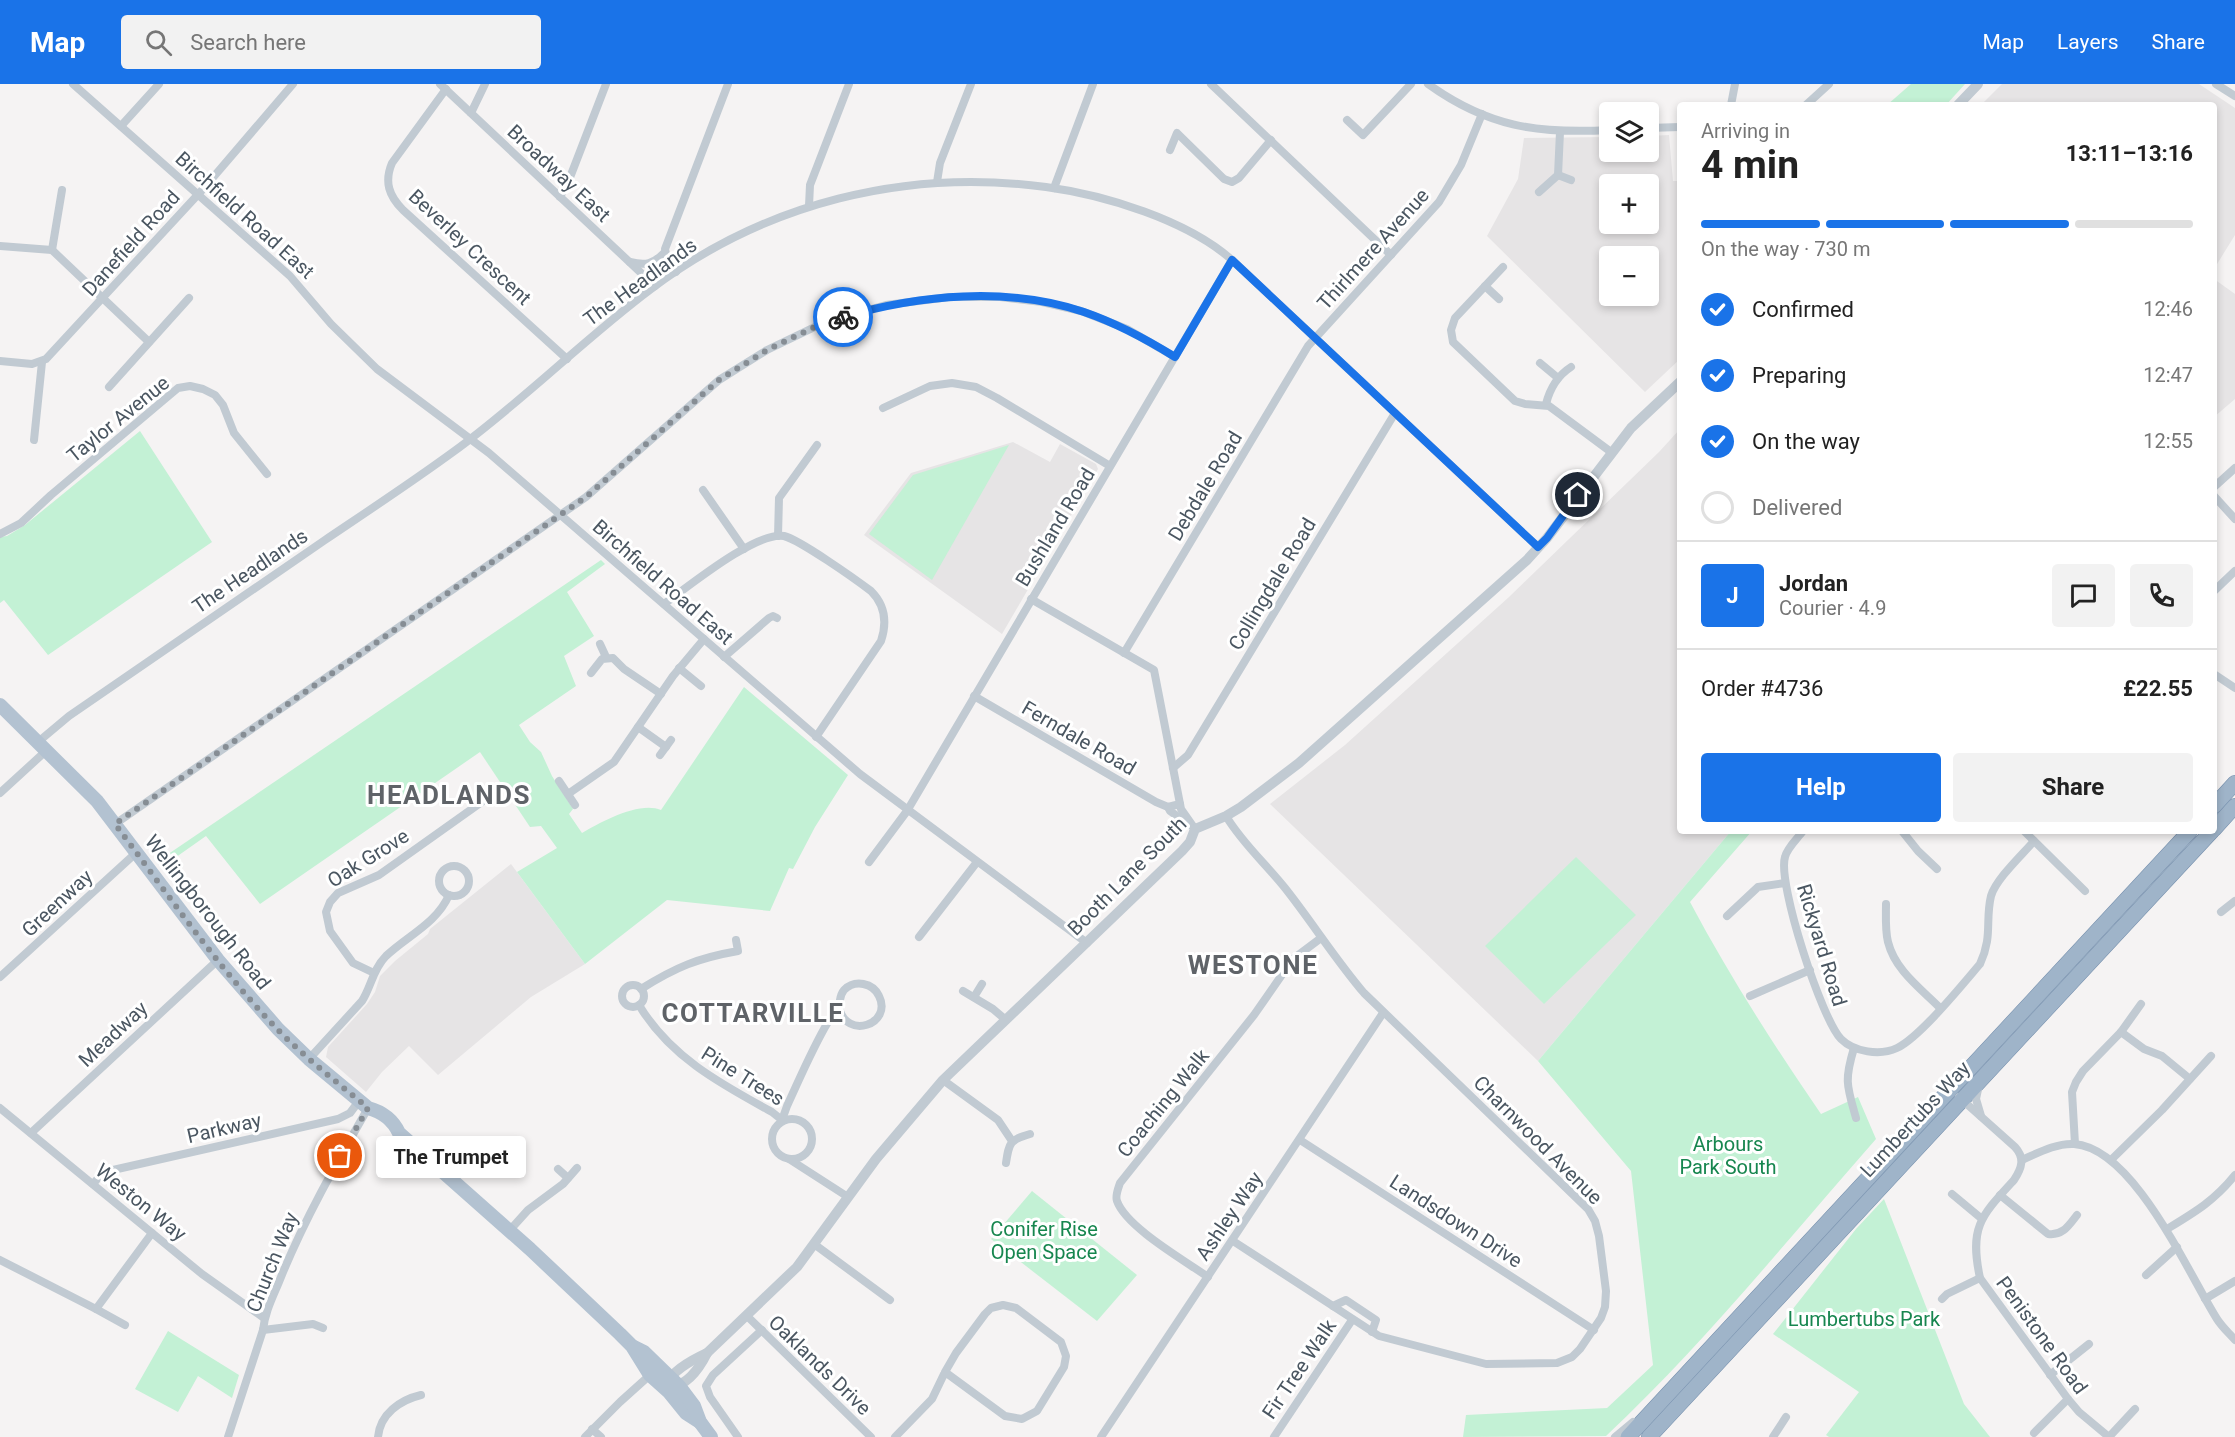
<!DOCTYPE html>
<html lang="en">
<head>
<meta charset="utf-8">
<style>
	:root { --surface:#fff; --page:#f2f2f2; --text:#222; --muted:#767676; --line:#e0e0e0; --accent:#1a73e8 }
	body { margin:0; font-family:Roboto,sans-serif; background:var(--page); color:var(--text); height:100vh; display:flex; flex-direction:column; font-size:22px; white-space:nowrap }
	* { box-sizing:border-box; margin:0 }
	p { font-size:20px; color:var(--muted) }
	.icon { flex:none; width:33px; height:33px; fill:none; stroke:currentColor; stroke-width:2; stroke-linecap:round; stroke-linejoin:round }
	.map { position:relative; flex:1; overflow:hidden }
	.details { position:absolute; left:1677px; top:18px; width:540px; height:732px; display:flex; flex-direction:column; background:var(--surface); border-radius:6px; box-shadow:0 3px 9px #0003 }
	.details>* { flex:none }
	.fabs { position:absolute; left:1599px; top:18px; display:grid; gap:12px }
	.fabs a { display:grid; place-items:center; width:60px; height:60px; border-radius:6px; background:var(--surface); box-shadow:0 3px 9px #0003; font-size:30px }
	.pin { position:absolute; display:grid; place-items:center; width:51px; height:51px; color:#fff; margin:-26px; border:3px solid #fff; border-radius:50%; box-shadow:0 2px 6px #0007 }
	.courier { position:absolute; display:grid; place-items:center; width:60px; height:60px; margin:-30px; border:4px solid #1a73e8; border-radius:50%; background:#fff; color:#222; box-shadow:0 2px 8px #0007 }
	.bubble { position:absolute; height:42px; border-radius:6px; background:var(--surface); box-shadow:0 3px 9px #0003; font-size:20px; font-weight:700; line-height:42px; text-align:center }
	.overview em { font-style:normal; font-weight:700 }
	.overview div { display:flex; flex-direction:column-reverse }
	.overview { display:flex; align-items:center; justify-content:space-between; height:102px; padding:0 24px }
	h1 { font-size:39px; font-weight:700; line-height:45px }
	.bar { display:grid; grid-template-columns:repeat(4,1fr); gap:9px 6px; align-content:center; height:72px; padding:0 24px }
	.bar i { height:8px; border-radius:4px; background:var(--line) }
	.bar .active { background:var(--accent) }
	.bar p { grid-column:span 4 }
	.line { display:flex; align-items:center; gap:15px; padding:0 24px; border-top:2px solid var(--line) }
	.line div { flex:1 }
	.round { display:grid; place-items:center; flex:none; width:63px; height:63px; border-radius:6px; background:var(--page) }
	ol { padding:0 24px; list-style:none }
	li { display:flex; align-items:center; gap:18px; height:66px }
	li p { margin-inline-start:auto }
	li .icon { padding:6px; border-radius:50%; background:var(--accent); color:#fff; stroke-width:4 }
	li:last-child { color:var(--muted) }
	li i { width:33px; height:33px; border:3px solid var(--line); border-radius:50% }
	.button { display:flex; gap:12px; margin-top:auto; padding:12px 24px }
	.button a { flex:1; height:69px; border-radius:6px; background:var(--accent); color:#fff; font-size:24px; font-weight:700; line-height:69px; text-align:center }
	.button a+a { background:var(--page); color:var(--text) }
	header { display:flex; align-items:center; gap:36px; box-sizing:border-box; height:84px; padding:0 30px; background:var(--accent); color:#fff }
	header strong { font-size:28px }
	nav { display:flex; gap:33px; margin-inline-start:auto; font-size:21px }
	.search { width:420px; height:54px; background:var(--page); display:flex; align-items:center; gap:15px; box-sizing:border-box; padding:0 21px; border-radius:6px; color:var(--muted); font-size:22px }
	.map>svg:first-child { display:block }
</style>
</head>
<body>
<header>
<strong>Map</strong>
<div class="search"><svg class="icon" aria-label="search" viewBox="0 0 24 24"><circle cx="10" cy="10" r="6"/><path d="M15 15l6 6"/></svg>Search here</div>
<nav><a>Map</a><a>Layers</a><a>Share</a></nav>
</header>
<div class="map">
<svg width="2235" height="1353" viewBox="0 0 2235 1353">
	<rect width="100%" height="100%" fill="#f5f3f3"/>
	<g fill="#e6e4e5" fill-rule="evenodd">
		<polygon points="2002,0 2199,0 2235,24 2235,151 2214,185 2214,21 1981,21"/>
		<path d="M 1669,51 L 1673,97 L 1680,97 L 1680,275 L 1645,308 L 1487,152 L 1518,95 L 1524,54 L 1609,53 L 1610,68 L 1648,68 L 1649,52 ZM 1610,100 L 1648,100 L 1648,140 L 1610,140 ZM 1610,172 L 1648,172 L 1648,212 L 1610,212 Z"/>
		<polygon points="2214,195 2235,210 2235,315 2214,333"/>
		<polygon points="1680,345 1680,747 1731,747 1538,977 1270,720 1345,661 1509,513 1659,368"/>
		<polygon points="1013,358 1050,378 1060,360 1096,380 1098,385 1002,550 864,451 911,389"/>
		<polygon points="511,780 585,880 531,913 438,991 409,962 382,988 366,1008 326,973 328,963 367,920 375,908 380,892 395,877 428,850 430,845"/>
	</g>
	<g fill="#c3f1d5">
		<polygon points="1911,0 1965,0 1946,21 1887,21"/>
		<polygon points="140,347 212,458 48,571 4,516 0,519 0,453 7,452 25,441"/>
		<polygon points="1009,361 932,496 869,450 913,391"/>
		<path d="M 601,476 L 605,480 L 567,508 L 594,552 L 564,572 L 576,602 L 519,641 L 530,658 L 541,668 L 552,692 L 573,725 L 569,730 L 582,749 C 601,738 639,717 661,726 L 744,603 L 848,691 L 815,743 L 793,785 L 789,784 L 770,827 L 667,816 L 585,880 L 517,788 L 557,764 L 541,742 L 530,743 L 480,668 L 260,820 L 206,752 L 162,783 L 158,777 Z"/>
		<path d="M 1731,747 L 1752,747 L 1690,818 C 1730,893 1773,960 1821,1030 L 1858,1013 L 1876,1055 C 1788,1155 1704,1260 1606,1352 L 1463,1353 L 1466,1331 L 1607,1324 L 1653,1281 L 1631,1087 L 1538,977 Z"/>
		<polygon points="1576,773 1636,831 1544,920 1485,862"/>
		<polygon points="1032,1107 1137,1191 1097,1237 991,1155"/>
		<polygon points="1884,1115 1964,1320 1990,1353 1829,1353 1826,1351 1859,1308 1773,1250 1856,1145"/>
		<polygon points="168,1247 239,1291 232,1314 198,1292 178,1328 135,1305"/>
	</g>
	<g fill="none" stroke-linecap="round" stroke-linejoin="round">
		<defs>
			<g id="trunk">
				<polyline points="2214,722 2235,699"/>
				<polyline points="2214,745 2235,722"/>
				<polyline points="1628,1353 2190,747"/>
				<polyline points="1649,1353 2212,747"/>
			</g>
		</defs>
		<use href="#trunk" stroke="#7690ad" stroke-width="16"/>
		<g stroke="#c1cad2" stroke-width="8">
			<polyline points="73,0 290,192 331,240 377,285 489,369 860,690 1087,859"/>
			<polyline points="440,0 655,202"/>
			<polyline points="1211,0 1391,171"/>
			<path d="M 1428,0 C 1488,43 1537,50 1610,46"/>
			<polyline points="2216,0 2235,12"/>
			<path d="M 446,5 L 392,79 C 384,98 389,112 403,126 L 567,275"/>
			<polyline points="1731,21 1735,0"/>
			<polyline points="1806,21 1829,0"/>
			<polyline points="471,29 485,0"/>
			<polyline points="1347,36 1363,51 1411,0"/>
			<polyline points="121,42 159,0"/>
			<polyline points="1648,44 1680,43"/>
			<polyline points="1170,66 1177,49 1224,95 1232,98 1239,94 1271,56"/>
			<polyline points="1558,91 1571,96"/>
			<polyline points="937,98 940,79 971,0"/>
			<polyline points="1054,104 1093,0"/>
			<polyline points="1539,108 1558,91 1560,48"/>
			<polyline points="560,113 569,96 606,0"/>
			<polyline points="809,122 810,101 849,0"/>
			<polyline points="0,162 52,166 149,258"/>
			<polyline points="52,166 62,106"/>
			<path d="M 630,178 C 646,182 653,180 664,169"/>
			<polyline points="1503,183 1455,234 1451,246 1453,258 1515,317 1525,320 1549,322 1611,368"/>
			<polyline points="676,188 667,175 665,165 728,0"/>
			<polyline points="1485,202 1499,215"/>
			<polyline points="0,277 32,280 46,275 204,104 293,0"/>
			<polyline points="1540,279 1558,294"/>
			<polyline points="109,303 189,214"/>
			<path d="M 1546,320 C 1550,304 1557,292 1571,283"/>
			<polyline points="883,324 930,302 952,299 976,303 997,314 1110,382"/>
			<polyline points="34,356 42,278"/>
			<polyline points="2214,403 2235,384"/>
			<polyline points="703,406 744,465"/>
			<polyline points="2214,412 2235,435"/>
			<polyline points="0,450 21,439 51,411 172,309 178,304 190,302 203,305 215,311 223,321 234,349 267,390"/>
			<polyline points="778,452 779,414 817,361"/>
			<polyline points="2214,507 2235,487"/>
			<polyline points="1031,515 1154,586 1181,725 1195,745"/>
			<path d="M 664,520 C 688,503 756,447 784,452 C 800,456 855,495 871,507 C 885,521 887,539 881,557 L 816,653"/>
			<polyline points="600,560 606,573"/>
			<polyline points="1124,569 1308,262 1439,118 1461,81 1482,30"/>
			<polyline points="724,573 769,534 773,532 777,534"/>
			<polyline points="679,584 701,602"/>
			<polyline points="591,589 602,575 613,574 624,585 661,610"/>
			<polyline points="2214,590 2235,604"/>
			<polyline points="974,612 1156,718 1168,723 1180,720"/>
			<polyline points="638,643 666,663"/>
			<path d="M 38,658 L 69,632 C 155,573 240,514 325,456 C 368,427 412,398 453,368 C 522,318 583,256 651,205 C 765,119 905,84 1046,103 C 1105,111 1187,136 1232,176 L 1538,463"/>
			<polyline points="660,671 671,656"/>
			<polyline points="1173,684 1188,671 1395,329"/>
			<polyline points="559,697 575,721"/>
			<polyline points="0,709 47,666"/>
			<polyline points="568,710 614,678 673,592 704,555"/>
			<polyline points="1168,723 1170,727 1190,741"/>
			<path d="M 1226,732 C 1242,759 1266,780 1285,804 C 1312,838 1335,875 1364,909 L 1588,1125 L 1595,1137 L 1599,1152 L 1606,1207 L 1605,1223 L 1601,1234 L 1580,1265 L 1572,1273 L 1557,1279 L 1486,1280 L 1379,1252 L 1233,1157"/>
			<polyline points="115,740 586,413 719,296 767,266 825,238 886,221 950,213 1000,213 1042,218 1081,227 1127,245 1175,273"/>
			<path d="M 1803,747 C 1798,754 1787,764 1785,773 C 1777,799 1822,936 1841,955 C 1854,968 1880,972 1897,964 C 1920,953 1962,901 1980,880 C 1993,852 1985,837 1991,812 C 1996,795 2022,771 2034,757"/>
			<polyline points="1902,747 1918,767 1937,785"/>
			<polyline points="2024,747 2085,807"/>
			<polyline points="869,778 907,727 1232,176"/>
			<circle cx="454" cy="797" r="15"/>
			<path d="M 1886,820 C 1886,832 1885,846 1888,858 C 1895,886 1920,904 1940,924"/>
			<polyline points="2221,828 2235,817"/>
			<polyline points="1727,832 1758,803 1785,799"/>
			<polyline points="919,853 977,778"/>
			<polyline points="374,889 353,879 330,847 326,828 330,818 338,809 379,791 500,705"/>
			<polyline points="0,893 137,768"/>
			<circle cx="633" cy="912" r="11"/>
			<path d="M 641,905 C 676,883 698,874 738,867 L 736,856"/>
			<polyline points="963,907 993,925 1006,936"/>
			<polyline points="1750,912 1810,886"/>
			<polyline points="974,913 982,900"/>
			<path d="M 639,921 C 670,973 721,1000 772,1028 L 782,1036 L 787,1022 C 800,994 812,965 828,938 C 831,933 836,929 838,923 C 841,917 839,912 844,906 C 855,895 873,899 879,912 C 893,940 846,957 839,923"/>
			<polyline points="2121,948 2144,965 2162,972 2190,995"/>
			<path d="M 1854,964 C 1844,997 1847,1002 1856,1034"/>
			<path d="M 309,975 L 362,917 C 371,903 373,885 386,872 C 407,852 437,839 449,811"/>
			<polyline points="943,996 998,1036 1012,1057"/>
			<polyline points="1979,1001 1976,1015 1981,1032"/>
			<path d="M 1959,1013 L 2015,1063 C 2025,1074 2022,1084 2014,1096 C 1981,1132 1969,1143 1980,1194 L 2068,1315 L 2079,1328 L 2109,1353"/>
			<polyline points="0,1024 202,1190 264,1234"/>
			<circle cx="792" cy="1055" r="20"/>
			<polyline points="31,1049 218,876"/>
			<polyline points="1300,1056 1594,1246"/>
			<polyline points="2075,1060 2072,1008 2076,998 2083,987 2121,948 2141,920"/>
			<polyline points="789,1075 848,1113"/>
			<path d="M 2022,1076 C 2038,1069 2056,1059 2074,1060 C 2134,1064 2188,1189 2217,1235 C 2222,1243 2229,1249 2235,1256"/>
			<polyline points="2111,1076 2162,1026 2211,972"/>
			<path d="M 1006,1079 C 1009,1058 1010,1056 1030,1050"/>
			<polyline points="558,1085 568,1094"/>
			<polyline points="93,1100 99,1093 113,1086 338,1035 350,1029 359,1017"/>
			<polyline points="1952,1110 1982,1135"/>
			<path d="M 2000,1111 L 2048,1150 C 2063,1152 2069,1141 2077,1131"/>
			<path d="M 2167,1145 C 2195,1128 2214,1117 2235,1091"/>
			<polyline points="509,1147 528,1126 563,1100 577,1084"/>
			<polyline points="814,1160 890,1216"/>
			<polyline points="0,1176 96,1225 152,1149"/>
			<polyline points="2146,1191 2177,1163"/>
			<path d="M 1208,1193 C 1184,1176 1126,1143 1117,1117 C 1115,1112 1118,1105 1120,1099 L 1254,931 L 1293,875 L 1321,854"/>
			<polyline points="1942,1215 1947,1210 1980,1194"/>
			<polyline points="2205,1215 2235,1197"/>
			<polyline points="1333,1222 1346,1216 1376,1236 1372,1248"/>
			<polyline points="96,1225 125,1241"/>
			<polyline points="747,1232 871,1353"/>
			<polyline points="263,1246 313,1240 323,1244"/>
			<polyline points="2050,1291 2089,1260"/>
			<polyline points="592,1345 601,1353"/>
			<polyline points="2034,1349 2068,1315"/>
			<path d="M 228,1353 L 263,1246 C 265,1227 274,1211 281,1193 C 305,1134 336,1080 368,1024"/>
			<path d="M 378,1353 C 380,1330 400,1316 421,1311"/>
			<polyline points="585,1353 620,1318 650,1291 653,1291"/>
			<polyline points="738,1353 710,1313 706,1302 713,1291 762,1246"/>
			<polyline points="895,1353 932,1315 945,1288 956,1269 985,1230 991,1224 1003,1221 1016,1224 1061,1258 1066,1272 1064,1283 1037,1327 1022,1335 1005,1332 945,1288"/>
			<polyline points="1101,1353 1383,929"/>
			<polyline points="1274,1353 1352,1236"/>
			<polyline points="1615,1353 1633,1338"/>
			<polyline points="1773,1353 1786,1333"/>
			<polyline points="2109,1353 2135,1325"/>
		</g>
		<g stroke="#c1cad2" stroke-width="10">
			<polyline points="1958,21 1978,0"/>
			<path d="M 668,1298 C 674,1285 694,1275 707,1269 L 797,1183 L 876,1075 L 943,996 L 1182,767 L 1190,758 L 1195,745 L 1226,732 L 1241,723 L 1299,679 L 1527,476 L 1547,454 L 1631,344 L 1680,298"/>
			<path d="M 672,1303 C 689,1300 700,1283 707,1269"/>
		</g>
		<g stroke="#b3c2d1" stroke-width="14">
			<path d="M 0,621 L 97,717 L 218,876 L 278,945 L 309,975 L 368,1024 C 383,1028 393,1036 399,1049 L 530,1165 L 620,1250 L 632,1262 L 650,1291 L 669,1308 L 686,1329 L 700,1338"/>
			<polyline points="634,1263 644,1268 679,1302 694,1322 700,1338 711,1353"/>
		</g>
		<use href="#trunk" stroke="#9fb4c9" stroke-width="15"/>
	</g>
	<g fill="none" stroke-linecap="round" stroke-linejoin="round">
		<path stroke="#868d94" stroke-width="6" stroke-dasharray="0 10.8" d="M 340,1072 L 368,1024 C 338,999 307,975 279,947 C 218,884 168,810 115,740 L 586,413 L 719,296 L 767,266 L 825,238 L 843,233"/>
		<path stroke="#1a73e8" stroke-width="8" d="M 843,233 C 919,211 1007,202 1084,228 C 1116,239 1146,255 1175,273 L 1232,176 L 1538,463 L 1547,454 L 1578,411"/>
	</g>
	<g text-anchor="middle" stroke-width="6" stroke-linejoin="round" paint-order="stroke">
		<g font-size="20" fill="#4a5661" stroke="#fff">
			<text transform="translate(559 89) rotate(43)" y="7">Broadway East</text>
			<text transform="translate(245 131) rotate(42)" y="7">Birchfield Road East</text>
			<text transform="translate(131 159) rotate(-48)" y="7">Danefield Road</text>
			<text transform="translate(470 163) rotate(43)" y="7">Beverley Crescent</text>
			<text transform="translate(1373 165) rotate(-48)" y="7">Thirlmere Avenue</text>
			<text transform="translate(640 198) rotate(-36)" y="7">The Headlands</text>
			<text transform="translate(118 335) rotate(-39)" y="7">Taylor Avenue</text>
			<text transform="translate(1205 402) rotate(-59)" y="7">Debdale Road</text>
			<text transform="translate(1055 443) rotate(-59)" y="7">Bushland Road</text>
			<text transform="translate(250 487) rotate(-34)" y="7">The Headlands</text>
			<text transform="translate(663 498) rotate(41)" y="7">Birchfield Road East</text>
			<text transform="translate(1272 500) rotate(-59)" y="7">Collingdale Road</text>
			<text transform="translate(1079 654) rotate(30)" y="7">Ferndale Road</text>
			<text transform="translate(368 774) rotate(-32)" y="7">Oak Grove</text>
			<text transform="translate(1127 792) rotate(-45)" y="7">Booth Lane South</text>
			<text transform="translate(57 819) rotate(-43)" y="7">Greenway</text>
			<text transform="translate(208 828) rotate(52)" y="7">Wellingborough Road</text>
			<text transform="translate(1822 861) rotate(73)" y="7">Rickyard Road</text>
			<text transform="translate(113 950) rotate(-43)" y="7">Meadway</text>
			<text transform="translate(743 992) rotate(32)" y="7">Pine Trees</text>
			<text transform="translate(1163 1019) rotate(-51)" y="7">Coaching Walk</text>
			<text transform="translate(1915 1035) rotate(-47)" y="7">Lumbertubs Way</text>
			<text transform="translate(224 1044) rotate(-13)" y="7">Parkway</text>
			<text transform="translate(1538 1056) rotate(45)" y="7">Charnwood Avenue</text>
			<text transform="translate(141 1118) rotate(39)" y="7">Weston Way</text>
			<text transform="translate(1229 1132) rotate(-56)" y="7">Ashley Way</text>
			<text transform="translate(1456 1137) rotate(33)" y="7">Landsdown Drive</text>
			<text transform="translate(272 1178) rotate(-68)" y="7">Church Way</text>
			<text transform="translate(2042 1251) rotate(54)" y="7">Penistone Road</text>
			<text transform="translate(820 1281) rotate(44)" y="7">Oaklands Drive</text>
			<text transform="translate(1299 1285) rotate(-56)" y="7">Fir Tree Walk</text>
		</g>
		<g font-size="20" fill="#17864f" stroke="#fff">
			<text x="1728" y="1067">Arbours<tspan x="1728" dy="23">Park South</tspan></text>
			<text x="1044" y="1152">Conifer Rise<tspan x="1044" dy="23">Open Space</tspan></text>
			<text x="1864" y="1242">Lumbertubs Park</text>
		</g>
		<g font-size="26" font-weight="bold" letter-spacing="1.5" fill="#5f6368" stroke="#fff">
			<text x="449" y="720">HEADLANDS</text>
			<text x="1253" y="890">WESTONE</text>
			<text x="753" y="938">COTTARVILLE</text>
		</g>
	</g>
</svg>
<div class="fabs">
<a><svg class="icon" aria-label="layers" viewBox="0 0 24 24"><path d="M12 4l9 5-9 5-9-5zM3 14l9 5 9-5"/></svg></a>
<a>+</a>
<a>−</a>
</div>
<div class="pin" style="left:340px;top:1072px;background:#ea580c"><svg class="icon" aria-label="bag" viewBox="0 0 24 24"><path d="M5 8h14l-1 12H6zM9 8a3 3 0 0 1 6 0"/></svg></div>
<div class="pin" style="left:1578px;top:411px;background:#1f2937"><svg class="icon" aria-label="home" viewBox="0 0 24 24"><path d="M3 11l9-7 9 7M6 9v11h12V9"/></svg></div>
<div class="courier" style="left:843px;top:233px"><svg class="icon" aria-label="bike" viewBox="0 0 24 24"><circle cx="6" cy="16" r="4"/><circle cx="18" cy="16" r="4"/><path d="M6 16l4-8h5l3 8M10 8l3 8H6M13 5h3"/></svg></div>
<div class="bubble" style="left:376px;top:1052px;width:150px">The Trumpet</div>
<section class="details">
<div class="overview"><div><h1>4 min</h1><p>Arriving in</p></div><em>13:11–13:16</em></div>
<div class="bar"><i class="active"></i><i class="active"></i><i class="active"></i><i></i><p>On the way · 730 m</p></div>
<ol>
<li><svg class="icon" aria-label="check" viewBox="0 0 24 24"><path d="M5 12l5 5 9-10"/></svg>Confirmed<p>12:46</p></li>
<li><svg class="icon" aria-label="check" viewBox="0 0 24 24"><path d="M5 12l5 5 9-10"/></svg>Preparing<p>12:47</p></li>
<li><svg class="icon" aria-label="check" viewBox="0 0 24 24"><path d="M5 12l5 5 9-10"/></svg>On the way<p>12:55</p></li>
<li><i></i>Delivered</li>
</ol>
<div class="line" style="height:108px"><b class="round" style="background:var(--accent);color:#fff">J</b><div><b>Jordan</b><p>Courier · 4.9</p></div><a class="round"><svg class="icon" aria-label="chat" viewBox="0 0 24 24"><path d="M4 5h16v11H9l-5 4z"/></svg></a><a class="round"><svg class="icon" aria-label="phone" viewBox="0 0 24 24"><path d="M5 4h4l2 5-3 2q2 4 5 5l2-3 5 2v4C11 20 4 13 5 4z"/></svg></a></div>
<div class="line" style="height:78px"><div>Order #4736</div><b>£22.55</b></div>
<div class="button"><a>Help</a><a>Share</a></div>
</section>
</div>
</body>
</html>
